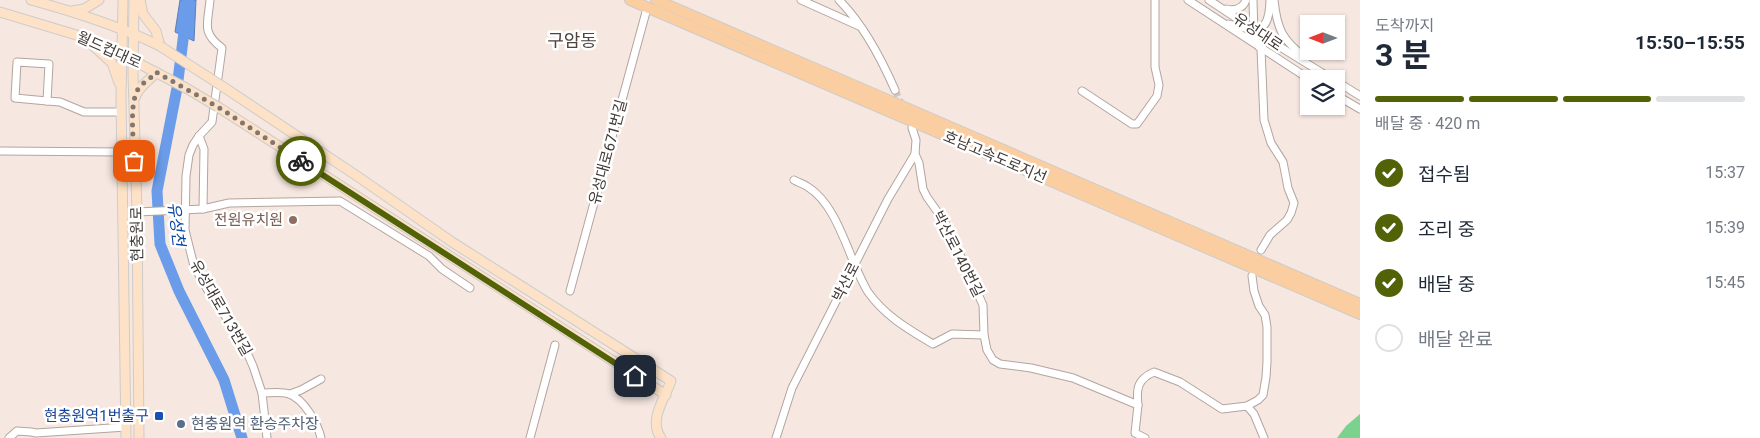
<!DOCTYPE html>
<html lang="ko">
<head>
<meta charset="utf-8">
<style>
	:root { --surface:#fff; --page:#f6f6f7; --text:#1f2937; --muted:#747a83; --line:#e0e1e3; --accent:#526207 }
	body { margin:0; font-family:Roboto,"Noto Sans KR",sans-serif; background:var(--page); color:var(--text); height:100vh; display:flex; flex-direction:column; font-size:19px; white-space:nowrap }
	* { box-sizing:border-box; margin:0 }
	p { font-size:16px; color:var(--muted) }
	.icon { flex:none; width:28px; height:28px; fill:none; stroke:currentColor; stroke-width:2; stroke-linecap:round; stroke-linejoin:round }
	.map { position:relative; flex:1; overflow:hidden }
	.details { display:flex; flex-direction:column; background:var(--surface); width:400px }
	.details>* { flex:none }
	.needle { width:32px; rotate:270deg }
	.buttons { position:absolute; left:1300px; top:15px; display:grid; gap:10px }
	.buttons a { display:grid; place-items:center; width:45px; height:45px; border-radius:0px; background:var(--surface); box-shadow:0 1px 4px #0004; font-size:25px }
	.pin { position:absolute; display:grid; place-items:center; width:42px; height:42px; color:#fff; margin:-21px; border-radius:10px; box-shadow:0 2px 8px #0006 }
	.courier { position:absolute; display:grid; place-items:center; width:50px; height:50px; margin:-25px; border:4px solid #526207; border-radius:50%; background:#fff; color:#222; box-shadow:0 1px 6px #0007 }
	.headline em { font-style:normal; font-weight:700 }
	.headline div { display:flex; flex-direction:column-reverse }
	.headline { display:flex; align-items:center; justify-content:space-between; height:85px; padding:0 15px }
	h1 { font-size:32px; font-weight:700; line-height:38px }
	.bar { display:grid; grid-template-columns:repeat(4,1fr); gap:8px 5px; align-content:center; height:60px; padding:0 15px }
	.bar i { height:6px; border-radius:4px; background:var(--line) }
	.bar .current { background:var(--accent) }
	.bar p { grid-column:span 4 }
	ol { padding:0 15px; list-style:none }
	li { display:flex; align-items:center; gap:15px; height:55px }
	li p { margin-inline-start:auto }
	li .icon { padding:5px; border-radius:50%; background:var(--accent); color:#fff; stroke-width:4 }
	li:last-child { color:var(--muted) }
	li i { width:28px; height:28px; border:2px solid var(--line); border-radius:50% }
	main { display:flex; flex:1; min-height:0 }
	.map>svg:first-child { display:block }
</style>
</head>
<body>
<main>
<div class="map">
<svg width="1360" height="438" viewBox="0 0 1360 438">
	<rect width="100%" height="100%" fill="#f6e7e0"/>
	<polygon fill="#7bd28e" points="1360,414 1360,438 1337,438 1346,426"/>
	<polygon fill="#6a9cea" stroke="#5d7fb4" points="180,0 196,0 194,41 175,32"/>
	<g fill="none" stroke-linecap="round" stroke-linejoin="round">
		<polyline stroke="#6a9cea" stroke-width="11" points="188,0 177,88 157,191 160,244 179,291 224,380 242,438"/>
		<polyline stroke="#d2c4be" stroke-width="7" stroke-dasharray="7 3.5" stroke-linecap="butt" points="895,90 903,108"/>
		<defs>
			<g id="minor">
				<path d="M 210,0 C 208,24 201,32 222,48 L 212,122 L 199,136 L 193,145 L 189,155 L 186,176 L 185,230 L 194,266 L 211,296 L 240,337 L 253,366 L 262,393 L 267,438"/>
				<polyline points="801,0 859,26"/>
				<path d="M 839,0 C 864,25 881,58 895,90"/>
				<polyline points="1188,0 1309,79"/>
				<polyline points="1209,0 1277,45 1332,79"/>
				<polyline points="1253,0 1254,35 1259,47"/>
				<path d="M 1274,0 C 1277,29 1282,40 1306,58"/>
				<path d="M 1226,9 C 1234,11 1243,9 1246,0"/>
				<path d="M 1228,24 C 1257,31 1269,36 1270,0"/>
				<polyline points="1261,49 1264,120 1271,143 1283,162 1288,188 1294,203 1291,213 1287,220 1270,235 1261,250"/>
				<polygon points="17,62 49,64 47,101 15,98"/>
				<polyline points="1336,81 1360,96"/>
				<polyline points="1082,91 1132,124 1137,124 1157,96 1159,85 1155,67 1155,0"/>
				<polyline points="1336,95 1360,109"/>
				<polyline points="47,101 60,102 84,112 121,112"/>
				<polyline points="199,136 204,149 203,209"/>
				<polyline points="0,151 122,152"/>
				<path d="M 915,154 L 919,163 L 923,189 L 927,197 L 946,224 L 983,305 L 984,335 L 987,350 L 993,360 L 1000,364 L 1031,368 L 1073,378 L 1138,405 C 1136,388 1138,379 1154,372 L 1180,382 L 1222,409 L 1247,406 L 1258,400 L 1263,395 L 1266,377 L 1267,362 L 1267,327 L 1265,315 L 1259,306 L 1254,291 L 1252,276"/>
				<path d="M 794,180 C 799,183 804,184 808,187 C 839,206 849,261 868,292 C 885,316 908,329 933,344 L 952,334 L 984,335"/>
				<polyline points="137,212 203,209 229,203 340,201 429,256 442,269 470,288"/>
				<polyline points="570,291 646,12"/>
				<path d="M 262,393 C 270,393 281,391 289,394 C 304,399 318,424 321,438"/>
				<polyline points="290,394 301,390 321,379"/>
				<polyline points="1138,405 1135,433 1145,438"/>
				<polyline points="1247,406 1254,414 1264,438"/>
				<polyline points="9,438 17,431 31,432 36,433 126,427"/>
				<polyline points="530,438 555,345"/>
				<polyline points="776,438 792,388 888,199 915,154 916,140 912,128"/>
			</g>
			<g id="major">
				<path d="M 31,0 C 75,12 119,26 160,46"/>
				<polyline points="123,0 121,97 126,438"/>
				<polyline points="134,0 133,73 137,212 139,438"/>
				<polyline points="140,0 143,14 156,31 160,46"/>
				<polyline points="72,11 84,9 99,0"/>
				<polyline points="0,12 83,37 103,45 186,88"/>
				<polyline points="89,42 112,63 119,83"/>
				<path d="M 222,86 L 360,178 L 452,242 L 671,381 C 665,398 648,420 661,438"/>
				<path d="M 135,98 C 139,85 149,82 156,72"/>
				<polyline points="218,107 666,395"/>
			</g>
			<g id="highway">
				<polyline points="630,0 1360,314"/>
				<polyline points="656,0 1360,304"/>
			</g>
		</defs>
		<use href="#minor" stroke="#b3a59f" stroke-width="9"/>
		<use href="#major" stroke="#cdcccb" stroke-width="11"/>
		<use href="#highway" stroke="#cdcccb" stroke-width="12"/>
		<use href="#minor" stroke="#fff" stroke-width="7"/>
		<use href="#major" stroke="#fde2c7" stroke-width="9"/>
		<use href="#highway" stroke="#fbcea1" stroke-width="10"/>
		<defs>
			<g id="major-bridge">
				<polyline points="160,46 222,86"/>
				<polyline points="186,88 218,107"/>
			</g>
		</defs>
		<use href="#major-bridge" stroke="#cdcccb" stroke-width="11" stroke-linecap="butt"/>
		<use href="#major-bridge" stroke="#fde2c7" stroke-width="9"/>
	</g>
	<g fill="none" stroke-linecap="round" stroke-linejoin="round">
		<path stroke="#807772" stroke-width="5" stroke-dasharray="0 9" d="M 134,161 C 134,141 129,108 137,91 C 141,83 151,79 156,72 L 218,107 L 301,161"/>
		<polyline stroke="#526207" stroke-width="6" points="301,161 635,376"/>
	</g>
	<circle fill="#8d6e63" stroke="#fff" stroke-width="2" cx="293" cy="220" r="5"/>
	<rect fill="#1a4fb4" stroke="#fff" stroke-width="2" x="154" y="411" width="10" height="10" rx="2.5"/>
	<circle fill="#5c6f8a" stroke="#fff" stroke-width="2" cx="181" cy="424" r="5"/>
	<g text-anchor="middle" stroke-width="5" stroke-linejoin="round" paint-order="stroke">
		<g font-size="15" fill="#403a37" stroke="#fff">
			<text transform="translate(1258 32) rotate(34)" y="5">유성대로</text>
			<text transform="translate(109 50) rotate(24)" y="5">월드컵대로</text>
			<text transform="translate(608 152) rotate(-75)" y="5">유성대로671번길</text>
			<text transform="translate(995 157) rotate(23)" y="5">호남고속도로지선</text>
			<text transform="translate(137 234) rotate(-91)" y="5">현충원로</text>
			<text transform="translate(958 254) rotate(63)" y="5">박산로140번길</text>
			<text transform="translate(846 282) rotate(-63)" y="5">박산로</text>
			<text transform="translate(221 308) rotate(60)" y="5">유성대로713번길</text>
		</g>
		<g font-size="15" fill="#785e54" stroke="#fff" text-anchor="end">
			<text x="283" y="225">전원유치원</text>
		</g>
		<g font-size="15" fill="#164399" stroke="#fff" text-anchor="end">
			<text x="149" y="421">현충원역1번출구</text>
		</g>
		<g font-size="15" fill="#4e5e75" stroke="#fff" text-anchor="start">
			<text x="191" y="429">현충원역 환승주차장</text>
		</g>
		<g font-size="16" font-style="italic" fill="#0949a3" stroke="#fff">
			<text transform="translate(177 224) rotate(83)" y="6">유성천</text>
		</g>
		<g font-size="18" fill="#4e433d" stroke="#fff">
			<text x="572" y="47">구암동</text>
		</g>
	</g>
</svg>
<div class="buttons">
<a><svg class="needle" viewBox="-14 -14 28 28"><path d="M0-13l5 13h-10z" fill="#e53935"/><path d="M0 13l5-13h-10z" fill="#747a83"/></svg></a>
<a><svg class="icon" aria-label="layers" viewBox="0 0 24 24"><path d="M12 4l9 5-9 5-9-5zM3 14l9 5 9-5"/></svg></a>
</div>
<div class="pin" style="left:134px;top:161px;background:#ea580c"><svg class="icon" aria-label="bag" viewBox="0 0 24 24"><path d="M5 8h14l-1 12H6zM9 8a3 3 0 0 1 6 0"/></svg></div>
<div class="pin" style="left:635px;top:376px;background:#1f2937"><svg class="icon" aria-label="home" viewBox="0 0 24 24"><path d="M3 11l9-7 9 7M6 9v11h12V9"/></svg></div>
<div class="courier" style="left:301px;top:161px"><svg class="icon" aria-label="bike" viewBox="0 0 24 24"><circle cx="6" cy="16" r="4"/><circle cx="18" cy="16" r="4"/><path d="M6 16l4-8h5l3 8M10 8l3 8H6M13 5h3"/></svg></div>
</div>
<section class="details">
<div class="headline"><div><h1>3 분</h1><p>도착까지</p></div><em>15:50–15:55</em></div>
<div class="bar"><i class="current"></i><i class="current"></i><i class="current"></i><i></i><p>배달 중 · 420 m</p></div>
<ol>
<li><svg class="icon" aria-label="check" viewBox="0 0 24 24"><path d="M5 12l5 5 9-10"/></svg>접수됨<p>15:37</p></li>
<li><svg class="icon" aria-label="check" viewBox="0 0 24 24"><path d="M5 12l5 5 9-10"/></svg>조리 중<p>15:39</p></li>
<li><svg class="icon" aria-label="check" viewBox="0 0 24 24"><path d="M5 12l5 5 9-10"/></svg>배달 중<p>15:45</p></li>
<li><i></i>배달 완료</li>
</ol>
</section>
</main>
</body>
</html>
